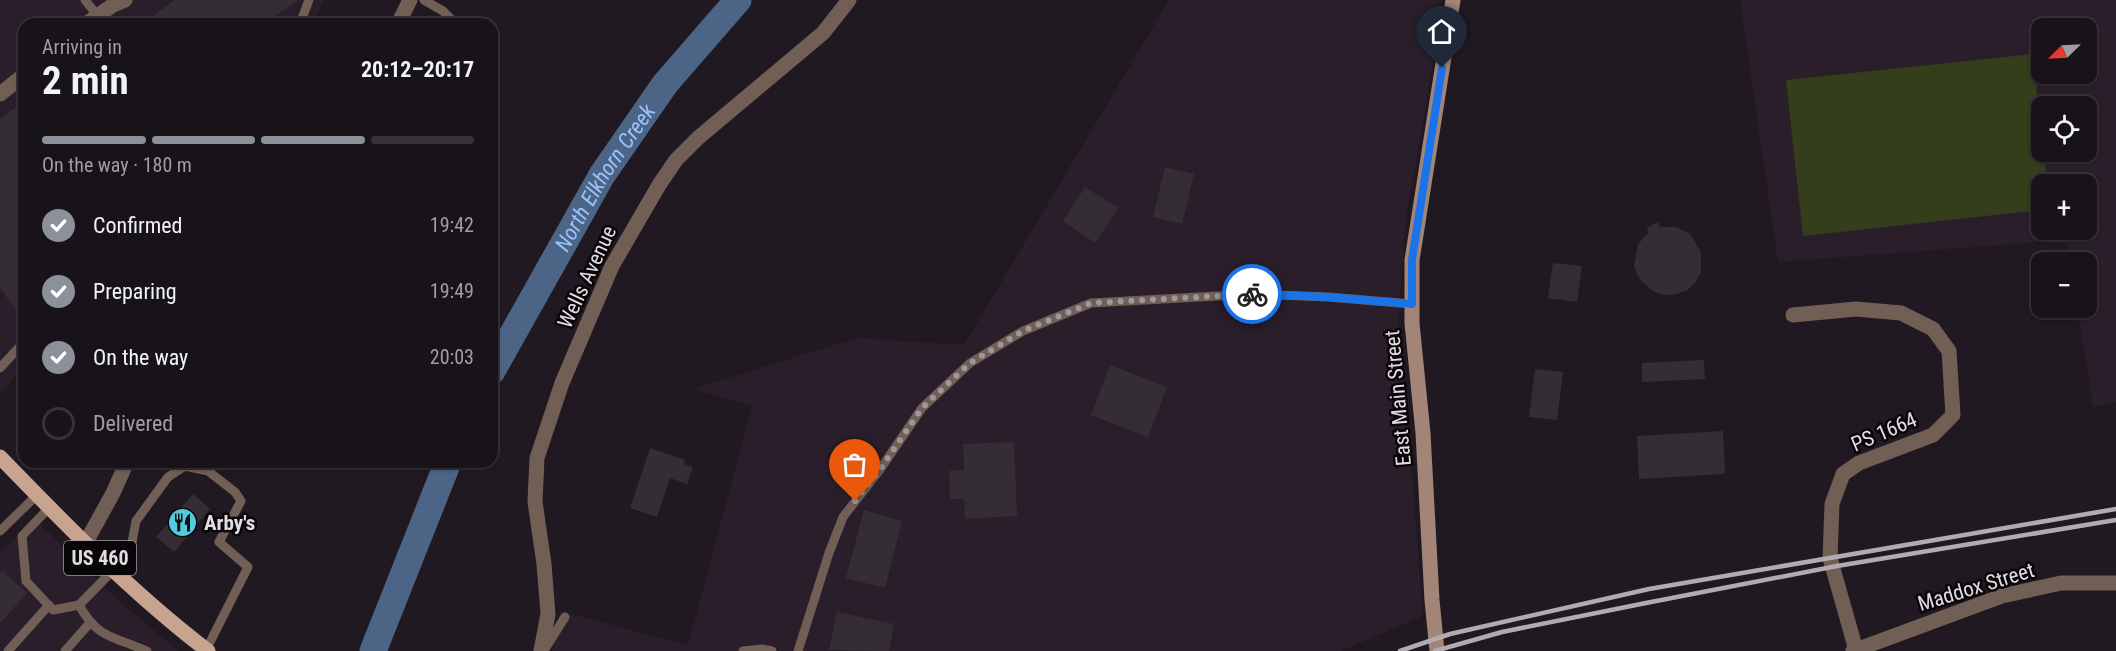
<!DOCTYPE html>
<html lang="en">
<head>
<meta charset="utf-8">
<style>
	:root { --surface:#181319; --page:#211c22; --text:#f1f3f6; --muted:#9f9ea2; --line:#363238; --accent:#8c9099 }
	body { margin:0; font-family:"Roboto Condensed",sans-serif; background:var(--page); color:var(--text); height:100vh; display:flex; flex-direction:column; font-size:22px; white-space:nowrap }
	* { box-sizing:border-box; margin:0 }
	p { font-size:20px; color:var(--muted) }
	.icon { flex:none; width:33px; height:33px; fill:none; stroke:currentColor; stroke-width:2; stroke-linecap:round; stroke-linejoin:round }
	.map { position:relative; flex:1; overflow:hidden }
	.panel { position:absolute; left:18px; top:18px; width:480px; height:450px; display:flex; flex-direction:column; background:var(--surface); border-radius:18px; box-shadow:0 2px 4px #0004,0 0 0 2px var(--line) }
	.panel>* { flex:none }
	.needle { width:39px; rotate:246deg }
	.tools { position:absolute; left:2031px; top:18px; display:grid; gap:12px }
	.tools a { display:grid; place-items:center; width:66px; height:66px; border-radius:12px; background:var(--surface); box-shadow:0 2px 4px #0004,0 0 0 2px var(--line); font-size:30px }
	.pin { position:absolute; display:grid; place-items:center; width:51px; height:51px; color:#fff; margin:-62px -26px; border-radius:50% 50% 50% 0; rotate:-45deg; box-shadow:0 0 6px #0007 }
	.pin .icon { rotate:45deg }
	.courier { position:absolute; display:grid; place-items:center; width:60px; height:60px; margin:-30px; border:4px solid #1a73e8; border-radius:50%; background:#fff; color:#222; box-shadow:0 2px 8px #0007 }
	.head em { font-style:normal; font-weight:700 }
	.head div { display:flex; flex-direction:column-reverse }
	.head { display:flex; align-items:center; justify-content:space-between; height:102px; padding:0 24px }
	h1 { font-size:39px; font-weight:700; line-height:45px }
	.bar { display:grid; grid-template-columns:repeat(4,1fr); gap:9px 6px; align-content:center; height:72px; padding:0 24px }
	.bar i { height:8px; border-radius:4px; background:var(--line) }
	.bar .current { background:var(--accent) }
	.bar p { grid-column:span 4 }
	ol { padding:0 24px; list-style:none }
	li { display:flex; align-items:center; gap:18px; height:66px }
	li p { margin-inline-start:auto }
	li .icon { padding:6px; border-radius:50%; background:var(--accent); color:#fff; stroke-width:4 }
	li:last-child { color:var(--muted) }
	li i { width:33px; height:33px; border:3px solid var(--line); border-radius:50% }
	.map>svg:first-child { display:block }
</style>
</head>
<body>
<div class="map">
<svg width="2116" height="651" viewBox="0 0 2116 651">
	<rect width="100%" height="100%" fill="#201921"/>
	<g fill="#2a1e2b" fill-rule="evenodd">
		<polygon points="0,0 324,0 313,24 24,24 24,366 0,394"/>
		<polygon points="1169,0 1440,0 1435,51 1405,225 1398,331 1408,422 1423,616 1341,651 552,651 560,611 688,645 752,406 692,389 857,338 964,345"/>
		<path d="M 1740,0 L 2116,0 L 2116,402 L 2093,407 L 2077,308 L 2086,308 L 2086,262 L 2070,262 L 2066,240 L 1778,262 ZM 2042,28 L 2086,28 L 2086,74 L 2042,74 ZM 2042,106 L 2086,106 L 2086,152 L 2042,152 ZM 2042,184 L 2086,184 L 2086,230 L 2042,230 Z"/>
		<polygon points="35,519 120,602 179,651 0,651 0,553"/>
	</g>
	<polygon fill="#343e1a" points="2033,54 2041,132 2042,152 2044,152 2047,184 2042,184 2041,210 1803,236 1786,80"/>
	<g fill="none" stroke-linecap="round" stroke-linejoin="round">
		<g stroke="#4c6586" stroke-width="27">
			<path id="s1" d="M 492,371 L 602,175 L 665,84 L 738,0"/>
			<polyline points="373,651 448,462"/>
		</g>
	</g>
	<g fill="#352d35">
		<polygon points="175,0 299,0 263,24 141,24"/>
		<polygon points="24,101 24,316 22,318 0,288 0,119"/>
		<polygon points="1165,167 1194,174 1182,224 1153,217"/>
		<polygon points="1085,187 1118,208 1095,243 1063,221"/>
		<polygon points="1658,222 1660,227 1676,227 1690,234 1701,252 1701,272 1695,283 1686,291 1677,294 1666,295 1654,292 1640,280 1634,267 1638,244 1648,233 1647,228"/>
		<polygon points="1553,263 1582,266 1577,302 1548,298"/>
		<polygon points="1704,360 1705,379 1642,382 1642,363"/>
		<polygon points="1110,365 1167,387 1148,437 1091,415"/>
		<polygon points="1535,369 1563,372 1557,420 1529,417"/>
		<polygon points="1723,431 1725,474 1639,479 1637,436"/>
		<polygon points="1014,442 1017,516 965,519 964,499 950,499 949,471 964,470 963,444"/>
		<polygon points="650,448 685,460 684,464 693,467 687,484 670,478 657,517 630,508"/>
		<polygon points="193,494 210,509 174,552 156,537"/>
		<polygon points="864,510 902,521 885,588 846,578"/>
		<polygon points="2,571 27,593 0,623 0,573"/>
		<polygon points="837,612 894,624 889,651 829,650"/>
	</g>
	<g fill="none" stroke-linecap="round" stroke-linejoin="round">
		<g stroke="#715f56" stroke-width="9">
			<polyline points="85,0 97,15"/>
			<polyline points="424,0 443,11 456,24"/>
			<polyline points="300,24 309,0"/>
			<polyline points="0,368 24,342"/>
			<polyline points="49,508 22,536 26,581 53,610 79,605"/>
			<polyline points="0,531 37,495"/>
			<polyline points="545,649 565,617"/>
			<polyline points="8,651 49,605"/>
			<polyline points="65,651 89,624"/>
			<path d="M 147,651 C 113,636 98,639 79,605 L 130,553 L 136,521 L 168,477 L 185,466 L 208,471 L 235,492 L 241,501 L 219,542 L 248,567 L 206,650"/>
			<polyline points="743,651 762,649 772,651"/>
			<polyline points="798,651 829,553 843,517 879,471 922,408 970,363 1023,331 1091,303 1253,294 1328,297 1412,304"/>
		</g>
		<g stroke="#715f56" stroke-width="15">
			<polyline points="86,24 113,5 125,0"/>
			<polyline points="398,24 410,0"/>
			<polyline points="0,94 24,75"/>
			<polyline points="1793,315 1856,309 1901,313 1933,329 1949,351 1953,415 1933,435 1859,463 1843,474 1832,504 1830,558 1856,650"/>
			<polyline points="85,544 113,493 127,462"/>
			<polyline points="541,651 548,614 544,564 535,502 537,458 562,383 612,266 659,185 676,160 698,138 823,33 849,0"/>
			<polyline points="1853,651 2002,596 2061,583 2116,583"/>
		</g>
		<polyline stroke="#a28577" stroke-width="15" points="1437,651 1432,600 1423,433 1412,323 1412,260 1453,0"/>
		<path stroke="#c8a390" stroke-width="15" d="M 0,457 C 66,525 132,593 208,651"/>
		<g stroke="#b1abb1" stroke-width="4.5">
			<polyline points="1400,651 1450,634 1649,589 2116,509"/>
			<polyline points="1435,651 1502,632 1646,603 1837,566 2116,520"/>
		</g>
	</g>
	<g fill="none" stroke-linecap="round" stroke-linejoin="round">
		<polyline stroke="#9e989e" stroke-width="6" stroke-dasharray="0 10.8" points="855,501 879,471 922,408 970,363 1023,331 1091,303 1252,294"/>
		<polyline stroke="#1a73e8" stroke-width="8" points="1252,294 1328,297 1412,304 1412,260 1442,68"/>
	</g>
	<defs>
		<symbol id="restaurant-disc" viewBox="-11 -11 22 22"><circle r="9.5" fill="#55cade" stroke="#080608"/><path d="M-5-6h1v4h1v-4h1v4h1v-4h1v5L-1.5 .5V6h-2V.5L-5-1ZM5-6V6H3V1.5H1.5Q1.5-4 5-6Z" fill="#111"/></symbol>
	</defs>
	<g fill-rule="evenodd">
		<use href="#restaurant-disc" x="166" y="506" width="33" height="33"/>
	</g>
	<g text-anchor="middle" stroke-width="5" stroke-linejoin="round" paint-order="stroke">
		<rect fill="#080608" stroke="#a19ca1" stroke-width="1.5" x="64" y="541" width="72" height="34" rx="4.5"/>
		<g font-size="20" font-weight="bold" fill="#e2dde2">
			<text x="100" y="565">US 460</text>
		</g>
		<g font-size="21" fill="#e2dde2" stroke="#080608">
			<text transform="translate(587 277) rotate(-65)" y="7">Wells Avenue</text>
			<text transform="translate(1398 398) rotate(-95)" y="7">East Main Street</text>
			<text transform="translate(1884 432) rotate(-23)" y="7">PS 1664</text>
			<text transform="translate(1976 587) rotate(-17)" y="7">Maddox Street</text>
		</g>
		<g font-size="21" font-weight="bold" fill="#e2dde2" stroke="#080608" text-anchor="start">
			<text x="204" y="530">Arby's</text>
		</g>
		<g font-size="22" font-style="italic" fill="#9ac4fb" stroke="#080608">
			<text dy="8" stroke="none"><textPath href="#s1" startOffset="224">North Elkhorn Creek</textPath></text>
		</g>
	</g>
</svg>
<div class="tools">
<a><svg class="needle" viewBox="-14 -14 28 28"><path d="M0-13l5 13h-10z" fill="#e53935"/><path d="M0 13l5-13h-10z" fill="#9f9ea2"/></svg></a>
<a><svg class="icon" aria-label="locate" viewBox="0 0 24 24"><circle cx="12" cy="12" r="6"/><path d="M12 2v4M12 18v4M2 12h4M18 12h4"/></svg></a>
<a>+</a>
<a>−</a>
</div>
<div class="pin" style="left:855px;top:501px;background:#ea580c"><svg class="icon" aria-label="bag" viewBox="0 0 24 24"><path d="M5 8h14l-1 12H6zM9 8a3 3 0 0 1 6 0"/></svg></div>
<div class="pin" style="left:1442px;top:68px;background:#1f2937"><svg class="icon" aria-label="home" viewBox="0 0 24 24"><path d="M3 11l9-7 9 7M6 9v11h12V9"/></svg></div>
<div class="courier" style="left:1252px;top:294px"><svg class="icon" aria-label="bike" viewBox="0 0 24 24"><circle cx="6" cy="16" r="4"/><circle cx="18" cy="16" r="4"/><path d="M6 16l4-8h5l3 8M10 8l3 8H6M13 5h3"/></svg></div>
<section class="panel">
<div class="head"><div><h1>2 min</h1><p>Arriving in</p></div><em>20:12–20:17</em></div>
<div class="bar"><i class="current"></i><i class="current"></i><i class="current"></i><i></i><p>On the way · 180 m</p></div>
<ol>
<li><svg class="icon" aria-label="check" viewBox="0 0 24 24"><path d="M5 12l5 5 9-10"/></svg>Confirmed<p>19:42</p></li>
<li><svg class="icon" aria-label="check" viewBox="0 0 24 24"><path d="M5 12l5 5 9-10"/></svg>Preparing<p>19:49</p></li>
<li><svg class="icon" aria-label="check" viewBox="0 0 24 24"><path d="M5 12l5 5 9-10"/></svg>On the way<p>20:03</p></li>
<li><i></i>Delivered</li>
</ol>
</section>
</div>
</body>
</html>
